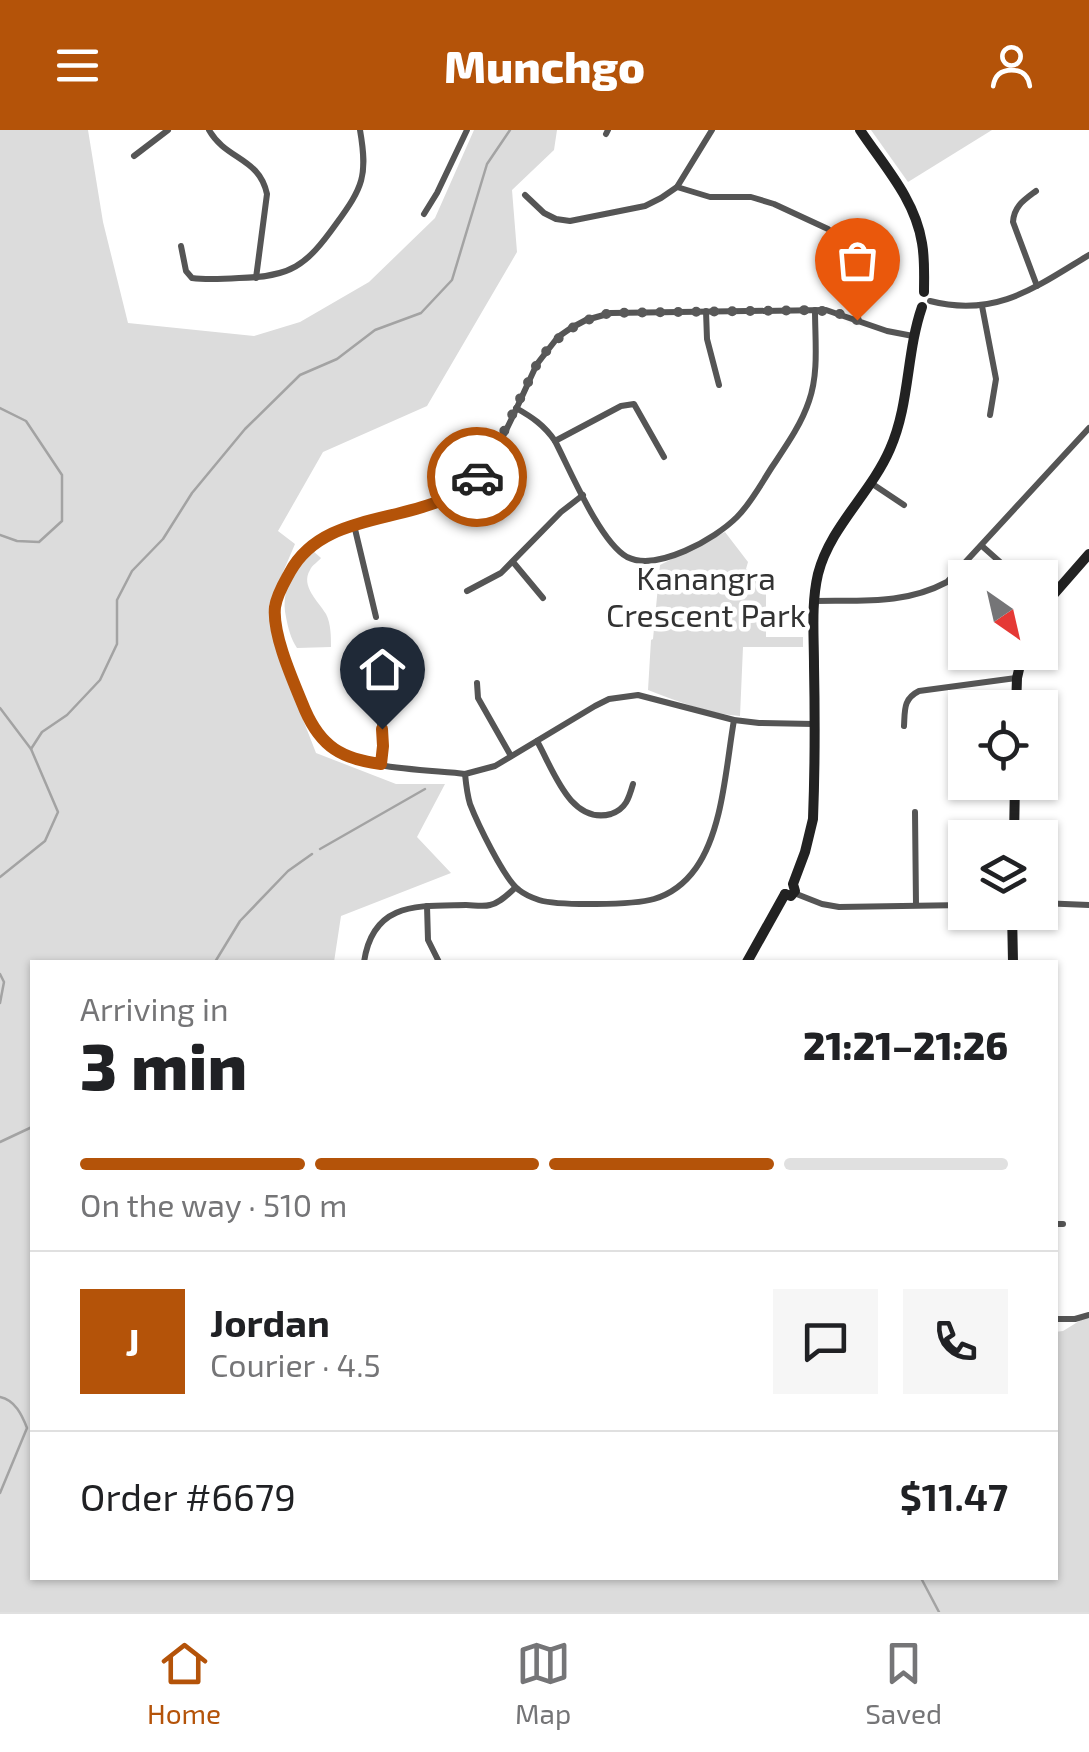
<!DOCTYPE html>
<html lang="en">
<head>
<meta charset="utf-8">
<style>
	:root { --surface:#fff; --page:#f6f6f6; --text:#202124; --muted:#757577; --line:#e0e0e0; --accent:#b45309 }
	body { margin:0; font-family:"Exo 2",sans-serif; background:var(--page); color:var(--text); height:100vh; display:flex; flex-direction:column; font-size:38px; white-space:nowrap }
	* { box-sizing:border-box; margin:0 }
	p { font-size:32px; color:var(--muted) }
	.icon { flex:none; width:55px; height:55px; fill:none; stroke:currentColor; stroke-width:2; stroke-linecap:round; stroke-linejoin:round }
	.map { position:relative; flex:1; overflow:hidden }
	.drawer { position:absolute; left:30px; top:830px; width:1028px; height:620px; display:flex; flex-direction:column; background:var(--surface); border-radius:0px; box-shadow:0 2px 8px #0004 }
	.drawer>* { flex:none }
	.needle { width:65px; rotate:146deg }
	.fabs { position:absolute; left:948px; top:430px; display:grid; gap:20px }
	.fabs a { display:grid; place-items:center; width:110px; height:110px; border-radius:0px; background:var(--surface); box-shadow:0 2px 8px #0004; font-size:50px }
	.pin { position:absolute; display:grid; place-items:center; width:85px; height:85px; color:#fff; margin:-102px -42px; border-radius:50% 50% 50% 0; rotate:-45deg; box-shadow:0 0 10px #0007 }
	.pin .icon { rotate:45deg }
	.courier { position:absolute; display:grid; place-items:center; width:100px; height:100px; margin:-50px; border:8px solid #b45309; border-radius:50%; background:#fff; color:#222; box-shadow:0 2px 12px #0007 }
	.overview em { font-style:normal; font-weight:800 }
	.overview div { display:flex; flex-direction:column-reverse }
	.overview { display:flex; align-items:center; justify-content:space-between; height:170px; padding:0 50px }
	h1 { font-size:65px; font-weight:800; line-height:75px }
	.bar { display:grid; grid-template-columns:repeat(4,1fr); gap:15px 10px; align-content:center; height:120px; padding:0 50px }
	.bar i { height:12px; border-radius:8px; background:var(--line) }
	.bar .selected { background:var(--accent) }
	.bar p { grid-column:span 4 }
	.line { display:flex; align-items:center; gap:25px; padding:0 50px; border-top:2px solid var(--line) }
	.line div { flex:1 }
	.round { display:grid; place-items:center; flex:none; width:105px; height:105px; border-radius:0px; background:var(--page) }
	header { display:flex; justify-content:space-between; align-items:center; height:130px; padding:0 50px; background:var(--accent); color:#fff; font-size:45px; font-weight:800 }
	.tabs { display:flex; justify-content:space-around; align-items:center; height:140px; border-top:2px solid var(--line); background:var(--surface); font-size:28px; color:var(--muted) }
	.tabs a { display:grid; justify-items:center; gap:5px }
	.tabs .selected { color:var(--accent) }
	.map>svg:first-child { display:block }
</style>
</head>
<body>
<header><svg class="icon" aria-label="menu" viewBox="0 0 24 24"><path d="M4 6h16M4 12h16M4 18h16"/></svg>Munchgo<svg class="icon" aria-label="person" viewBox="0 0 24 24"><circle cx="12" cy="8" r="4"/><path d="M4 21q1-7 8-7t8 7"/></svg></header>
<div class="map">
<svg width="1089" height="1482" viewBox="0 0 1089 1482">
	<rect width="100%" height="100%" fill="#fff"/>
	<g fill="#dcdcdc">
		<polygon points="0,0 88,0 103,92 128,193 254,206 300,192 369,152 435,88 474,0 557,0 554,20 512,60 517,122 427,276 323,322 278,401 295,414 269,475 290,556 316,623 396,654 445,654 417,707 451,743 341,786 334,832 32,832 32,1448 1055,1448 1055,1202 1063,1201 1089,1185 1089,1482 0,1482"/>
		<polygon points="871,0 992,0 908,52"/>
		<path d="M 725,402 L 748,432 L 746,439 L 766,453 L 766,507 L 803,507 L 803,517 L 743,517 L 740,586 C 709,584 677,571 648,560 L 651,510 L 653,509 L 660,435 Z"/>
		<path d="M 313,421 L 321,428 C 318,432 312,435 310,440 C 300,456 319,472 326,484 C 331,494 331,506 331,517 L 297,518 C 291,509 288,498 286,487 C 280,457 295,443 313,421 Z"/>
	</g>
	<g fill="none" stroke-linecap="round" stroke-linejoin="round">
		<g stroke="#a3a3a3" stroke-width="2.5">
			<polyline points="0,278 26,291 62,345 62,391 39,412 17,411 0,405"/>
			<polyline points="0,578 31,619 58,682 45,711 0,747"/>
			<polyline points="31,619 42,602 67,585 100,550 117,514 117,470 132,441 163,409 192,363 245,299 300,245 337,229 375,200 421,183 452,150 487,34 510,0"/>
			<polyline points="320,719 425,659"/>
			<polyline points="215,832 240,791 288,741 312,724"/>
			<polyline points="0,844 4,852 0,873"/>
			<polyline points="0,1012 32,997"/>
			<path d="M 0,1267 C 15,1270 22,1285 27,1298 L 0,1363"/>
			<polyline points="921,1448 939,1482"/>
		</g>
		<g stroke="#555" stroke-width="6">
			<path d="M 209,0 C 226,30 259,27 267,64 L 256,148"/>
			<polyline points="606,4 608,0"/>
			<polyline points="134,26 168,0"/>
			<polyline points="677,57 710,67 751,67 774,74 828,99"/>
			<path d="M 1036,61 C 1024,70 1014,76 1013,92 L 1037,156"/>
			<polyline points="525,65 544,83 556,89 570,91 645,76 661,68 677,57 712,0"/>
			<polyline points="424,84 437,63 467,0"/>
			<path d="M 181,116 L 186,141 L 192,148 C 207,150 223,149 239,148 C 291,147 306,136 336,94 C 363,57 368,46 360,0"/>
			<path d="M 930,171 C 996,188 1036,157 1089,125"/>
			<polyline points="982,176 996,249 990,285"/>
			<polyline points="706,181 707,209 719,255"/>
			<path d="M 516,278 C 532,287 544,295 555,311 C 570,340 600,412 627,427 C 657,442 715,409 737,387 C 751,373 761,354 772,337 C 786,316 801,295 809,271 C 819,243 815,210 815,180"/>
			<polyline points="555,311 621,276 634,274 664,327"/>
			<polyline points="871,353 904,375"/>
			<polyline points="354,395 376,487"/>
			<polyline points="982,416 1018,448"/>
			<polyline points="513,432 543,468"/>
			<polyline points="467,461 501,443 561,382 583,365"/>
			<path d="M 814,471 C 861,470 904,475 947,452 L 1089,298"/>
			<polyline points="477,553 478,568 511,626"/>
			<polyline points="378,579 383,616 381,634"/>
			<path d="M 814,594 L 759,593 L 734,590 L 638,565 L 609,569 L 595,576 L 495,636 L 465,644 C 432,640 357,639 332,619 C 314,604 306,582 298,561 C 290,538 278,514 275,489 C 274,476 278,464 284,453 C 307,407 341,398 388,387 C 417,379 448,374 471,353 C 497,329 521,267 537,234 L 558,207 L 571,198 L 586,190 L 611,183 L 826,180 L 887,201 L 913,206"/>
			<path d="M 904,596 C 905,580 903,569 919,561 L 1016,548"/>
			<path d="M 537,611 C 553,639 570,695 611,684 C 626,679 629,668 633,654"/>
			<path d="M 465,644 C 466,654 467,664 470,674 C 477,692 504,749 519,760 C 524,764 533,768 539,770 C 558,776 634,775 654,769 C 671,764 686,752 696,738 C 723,700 726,636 734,590"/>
			<polyline points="915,682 916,775"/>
			<polyline points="794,763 822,774 839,777 965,775"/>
			<polyline points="1040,773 1089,775"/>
			<polyline points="427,776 428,810 439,832"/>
			<path d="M 364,832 C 373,771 419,776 466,775 C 473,775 483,777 490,775 C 500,773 508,764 515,758"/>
			<polyline points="1055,1094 1063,1094"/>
			<polyline points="1055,1189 1075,1189 1089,1185"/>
		</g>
		<g stroke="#222" stroke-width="10">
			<path d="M 860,0 C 884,36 915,69 922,113 C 925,130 924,146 924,162"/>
			<polyline points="1040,485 1047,472 1089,424"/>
			<polyline points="1016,578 1017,548 1023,522"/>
			<polyline points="1014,708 1015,652"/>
			<path d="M 785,764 L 791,766 L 795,761 L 793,754 L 805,722 L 813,689 C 815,638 815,586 814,536 C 814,505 811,474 818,444 C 830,397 871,363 890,319 C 910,274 906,223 922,177"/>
			<polyline points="1012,782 1013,832"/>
			<polyline points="747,832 785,764"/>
		</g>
	</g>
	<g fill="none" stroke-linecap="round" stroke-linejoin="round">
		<path stroke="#595959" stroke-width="10" stroke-dasharray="0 18" d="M 477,347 L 490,330 L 537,234 C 555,206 578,190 611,183 L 815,180 L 837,183 L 857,190"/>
		<path stroke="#b45309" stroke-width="12" d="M 382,599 L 383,616 L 381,634 C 342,629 321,617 305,580 C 294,553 272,505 275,477 C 277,464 284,453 290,442 C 327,374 425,399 477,347"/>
	</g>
	<g text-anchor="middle" stroke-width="9" stroke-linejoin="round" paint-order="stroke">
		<g font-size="32" fill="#333" stroke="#fff">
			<text x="706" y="460">Kanangra<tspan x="706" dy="37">Crescent Park</tspan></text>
		</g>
	</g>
</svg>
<div class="fabs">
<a><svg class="needle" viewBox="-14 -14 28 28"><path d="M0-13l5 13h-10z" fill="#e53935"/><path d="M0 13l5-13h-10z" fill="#757577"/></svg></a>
<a><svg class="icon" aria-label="locate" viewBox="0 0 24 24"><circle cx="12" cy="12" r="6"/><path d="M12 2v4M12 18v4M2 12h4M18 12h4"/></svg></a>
<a><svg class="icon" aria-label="layers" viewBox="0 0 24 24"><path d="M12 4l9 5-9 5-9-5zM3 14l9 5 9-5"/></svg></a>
</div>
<div class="pin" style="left:857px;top:190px;background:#ea580c"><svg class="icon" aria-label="bag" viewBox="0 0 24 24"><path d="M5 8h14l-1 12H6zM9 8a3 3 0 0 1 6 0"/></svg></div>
<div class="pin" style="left:382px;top:599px;background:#1f2937"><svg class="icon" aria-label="home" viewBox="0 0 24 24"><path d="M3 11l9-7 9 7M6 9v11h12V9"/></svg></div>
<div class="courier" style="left:477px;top:347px"><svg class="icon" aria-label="car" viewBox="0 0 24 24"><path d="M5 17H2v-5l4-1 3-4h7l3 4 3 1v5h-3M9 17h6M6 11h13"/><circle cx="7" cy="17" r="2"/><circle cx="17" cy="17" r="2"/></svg></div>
<section class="drawer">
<div class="overview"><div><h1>3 min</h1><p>Arriving in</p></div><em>21:21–21:26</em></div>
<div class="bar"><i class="selected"></i><i class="selected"></i><i class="selected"></i><i></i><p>On the way · 510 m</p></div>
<div class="line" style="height:180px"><b class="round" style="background:var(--accent);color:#fff">J</b><div><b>Jordan</b><p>Courier · 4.5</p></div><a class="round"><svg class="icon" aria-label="chat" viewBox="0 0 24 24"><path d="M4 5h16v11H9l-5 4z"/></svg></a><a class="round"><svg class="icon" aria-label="phone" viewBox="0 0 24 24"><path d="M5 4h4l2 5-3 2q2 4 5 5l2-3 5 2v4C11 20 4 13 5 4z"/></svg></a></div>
<div class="line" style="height:130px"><div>Order #6679</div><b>$11.47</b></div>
</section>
</div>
<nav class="tabs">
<a class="selected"><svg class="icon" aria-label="home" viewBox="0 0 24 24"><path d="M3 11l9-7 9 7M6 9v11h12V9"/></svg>Home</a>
<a><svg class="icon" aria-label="map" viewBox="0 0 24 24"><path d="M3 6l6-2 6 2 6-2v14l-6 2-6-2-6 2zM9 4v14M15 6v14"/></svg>Map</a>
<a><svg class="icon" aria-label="saved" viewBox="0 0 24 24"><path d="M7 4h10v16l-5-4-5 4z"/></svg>Saved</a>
</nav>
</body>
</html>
